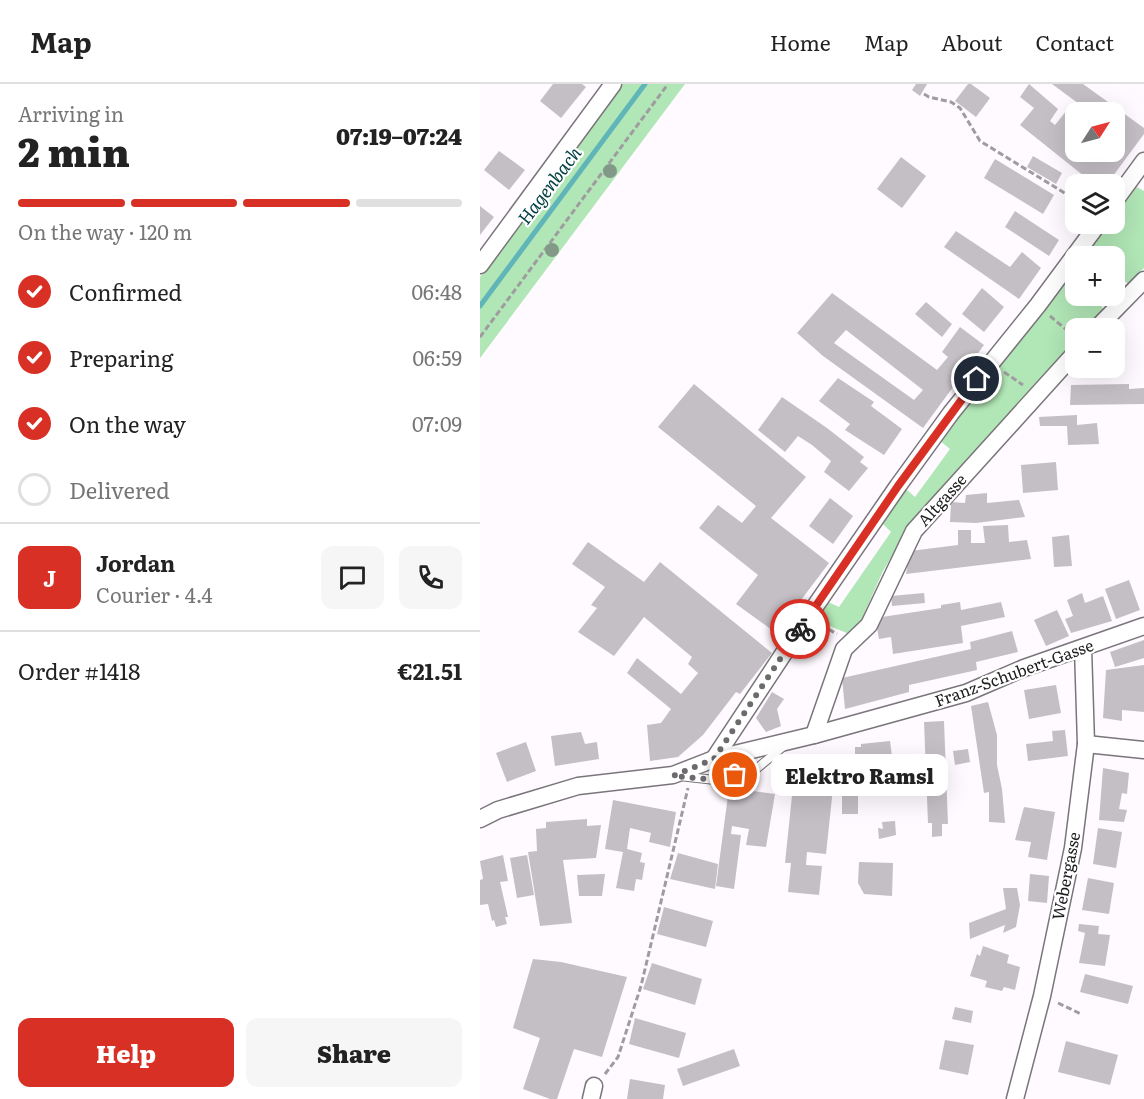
<!DOCTYPE html>
<html lang="en">
<head>
<meta charset="utf-8">
<style>
	:root { --surface:#fff; --page:#f6f6f6; --text:#222; --muted:#767676; --line:#e0e0e0; --accent:#d93025 }
	body { margin:0; font-family:Literata,serif; background:var(--page); color:var(--text); height:100vh; display:flex; flex-direction:column; font-size:22px; white-space:nowrap }
	* { box-sizing:border-box; margin:0 }
	p { font-size:20px; color:var(--muted) }
	.icon { flex:none; width:33px; height:33px; fill:none; stroke:currentColor; stroke-width:2; stroke-linecap:round; stroke-linejoin:round }
	.map { position:relative; flex:1; overflow:hidden }
	.side { display:flex; flex-direction:column; background:var(--surface); width:480px }
	.side>* { flex:none }
	.needle { width:39px; rotate:54deg }
	.fabs { position:absolute; left:585px; top:18px; display:grid; gap:12px }
	.fabs a { display:grid; place-items:center; width:60px; height:60px; border-radius:12px; background:var(--surface); box-shadow:0 6px 24px #0002; font-size:30px }
	.pin { position:absolute; display:grid; place-items:center; width:51px; height:51px; color:#fff; margin:-26px; border:3px solid #fff; border-radius:50%; box-shadow:0 2px 6px #0007 }
	.courier { position:absolute; display:grid; place-items:center; width:60px; height:60px; margin:-30px; border:4px solid #d93025; border-radius:50%; background:#fff; color:#222; box-shadow:0 2px 8px #0007 }
	.bubble { position:absolute; height:42px; border-radius:12px; background:var(--surface); box-shadow:0 6px 24px #0002; font-size:20px; font-weight:800; line-height:42px; text-align:center }
	.overview em { font-style:normal; font-weight:800 }
	.overview div { display:flex; flex-direction:column-reverse }
	.overview { display:flex; align-items:center; justify-content:space-between; height:102px; padding:0 18px }
	h1 { font-size:39px; font-weight:800; line-height:45px }
	.bar { display:grid; grid-template-columns:repeat(4,1fr); gap:9px 6px; align-content:center; height:72px; padding:0 18px }
	.bar i { height:8px; border-radius:4px; background:var(--line) }
	.bar .selected { background:var(--accent) }
	.bar p { grid-column:span 4 }
	.line { display:flex; align-items:center; gap:15px; padding:0 18px; border-top:2px solid var(--line) }
	.line div { flex:1 }
	.round { display:grid; place-items:center; flex:none; width:63px; height:63px; border-radius:12px; background:var(--page) }
	ol { padding:0 18px; list-style:none }
	li { display:flex; align-items:center; gap:18px; height:66px }
	li p { margin-inline-start:auto }
	li .icon { padding:6px; border-radius:50%; background:var(--accent); color:#fff; stroke-width:4 }
	li:last-child { color:var(--muted) }
	li i { width:33px; height:33px; border:3px solid var(--line); border-radius:50% }
	.button { display:flex; gap:12px; margin-top:auto; padding:12px 18px }
	.button a { flex:1; height:69px; border-radius:12px; background:var(--accent); color:#fff; font-size:24px; font-weight:800; line-height:69px; text-align:center }
	.button a+a { background:var(--page); color:var(--text) }
	header { display:flex; align-items:center; gap:36px; box-sizing:border-box; height:84px; padding:0 30px; background:var(--surface); border-bottom:2px solid var(--line) }
	header strong { font-size:28px }
	nav { display:flex; gap:33px; margin-inline-start:auto; font-size:21px }
	main { display:flex; flex:1; min-height:0 }
	.map>svg:first-child { display:block }
</style>
</head>
<body>
<header>
<strong>Map</strong>
<nav><a>Home</a><a>Map</a><a>About</a><a>Contact</a></nav>
</header>
<main>
<section class="side">
<div class="overview"><div><h1>2 min</h1><p>Arriving in</p></div><em>07:19–07:24</em></div>
<div class="bar"><i class="selected"></i><i class="selected"></i><i class="selected"></i><i></i><p>On the way · 120 m</p></div>
<ol>
<li><svg class="icon" aria-label="check" viewBox="0 0 24 24"><path d="M5 12l5 5 9-10"/></svg>Confirmed<p>06:48</p></li>
<li><svg class="icon" aria-label="check" viewBox="0 0 24 24"><path d="M5 12l5 5 9-10"/></svg>Preparing<p>06:59</p></li>
<li><svg class="icon" aria-label="check" viewBox="0 0 24 24"><path d="M5 12l5 5 9-10"/></svg>On the way<p>07:09</p></li>
<li><i></i>Delivered</li>
</ol>
<div class="line" style="height:108px"><b class="round" style="background:var(--accent);color:#fff">J</b><div><b>Jordan</b><p>Courier · 4.4</p></div><a class="round"><svg class="icon" aria-label="chat" viewBox="0 0 24 24"><path d="M4 5h16v11H9l-5 4z"/></svg></a><a class="round"><svg class="icon" aria-label="phone" viewBox="0 0 24 24"><path d="M5 4h4l2 5-3 2q2 4 5 5l2-3 5 2v4C11 20 4 13 5 4z"/></svg></a></div>
<div class="line" style="height:78px"><div>Order #1418</div><b>€21.51</b></div>
<div class="button"><a>Help</a><a>Share</a></div>
</section>
<div class="map">
<svg width="664" height="1015" viewBox="0 0 664 1015">
	<rect width="100%" height="100%" fill="#fefaff"/>
	<g fill="#b1e6b6">
		<polygon points="142,0 205,0 0,274 0,193"/>
		<polygon points="655,102 664,107 664,184 648,200 635,188 634,172 601,172 626,140 634,140 635,129"/>
		<polygon points="595,180 596,212 615,212 623,225 605,244 596,244 595,256 429,443 403,487 374,552 337,537 346,517 359,523 411,448 403,440 426,405 435,413 470,365 459,356"/>
	</g>
	<g fill="none" stroke-linecap="round" stroke-linejoin="round">
		<polyline stroke="#60b5b8" stroke-width="5" points="0,222 165,0"/>
	</g>
	<g fill="#c4bfc5" fill-rule="evenodd">
		<polygon points="73,0 102,0 106,3 81,34 60,17"/>
		<polygon points="436,0 447,0 440,12 432,6"/>
		<polygon points="488,0 491,0 510,14 496,33 475,17"/>
		<polygon points="549,0 578,25 570,37 575,41 587,26 596,33 596,68 634,68 634,58 638,51 634,48 634,28 610,28 572,0 603,0 664,44 664,50 627,100 614,100 540,41 554,24 540,13"/>
		<polygon points="19,67 45,86 29,106 4,86"/>
		<polygon points="553,72 582,89 576,100 547,83"/>
		<polygon points="421,73 446,92 422,124 397,105"/>
		<polygon points="515,75 574,111 563,130 504,94"/>
		<polygon points="0,122 14,133 0,151"/>
		<polygon points="535,127 579,156 569,172 525,143"/>
		<polygon points="476,147 530,183 542,168 561,184 539,215 464,163"/>
		<polygon points="502,204 524,223 504,248 482,230"/>
		<path d="M 352,209 L 457,286 L 468,273 L 462,268 L 480,243 L 504,261 L 443,344 L 343,272 L 317,249 ZM 366,246 L 443,306 L 434,316 L 354,259 Z"/>
		<polygon points="446,218 472,240 462,253 435,230"/>
		<polygon points="358,294 394,318 391,322 422,345 404,371 365,346 370,340 339,317"/>
		<polygon points="214,300 326,393 291,434 349,479 296,549 256,520 278,491 219,444 238,421 262,439 276,422 178,343"/>
		<polygon points="649,300 649,305 664,304 664,320 590,321 591,301"/>
		<polygon points="302,313 347,344 384,373 380,378 388,384 369,407 344,388 351,377 332,361 318,352 305,368 278,346"/>
		<polygon points="597,331 597,341 617,339 619,360 588,361 587,342 560,342 559,333"/>
		<polygon points="576,378 578,406 543,409 541,381"/>
		<polygon points="507,409 507,419 539,416 545,433 496,439 470,438 471,418 485,419 486,411"/>
		<polygon points="350,414 373,432 353,460 329,442"/>
		<polygon points="528,441 529,458 547,456 551,475 426,490 430,467 478,461 478,446 491,446 491,459 505,459 503,442"/>
		<polygon points="589,451 592,482 574,483 572,453"/>
		<polygon points="108,458 164,498 180,478 292,569 260,610 256,608 223,651 198,673 170,677 167,641 181,639 191,625 147,589 157,574 201,610 218,589 208,580 212,573 164,533 134,572 98,548 117,524 111,521 125,503 92,480"/>
		<polygon points="649,496 660,526 636,535 625,505"/>
		<polygon points="444,509 445,519 412,522 411,512"/>
		<polygon points="602,509 605,519 623,512 632,537 591,549 585,535 593,532 587,516"/>
		<polygon points="480,518 481,526 521,518 525,533 481,542 483,559 413,570 411,553 399,555 397,544 402,533 461,524 461,521"/>
		<polygon points="577,526 589,552 566,562 554,536"/>
		<polygon points="532,547 538,568 496,578 497,586 429,601 429,608 365,625 362,594 491,565 490,558"/>
		<polygon points="664,556 664,574 635,583 630,568"/>
		<polygon points="664,581 664,628 642,626 642,637 623,634 626,586"/>
		<polygon points="576,601 581,629 549,635 544,606"/>
		<polygon points="292,608 304,615 297,625 301,642 286,648 276,634"/>
		<polygon points="508,618 517,651 517,681 522,705 525,739 509,738 509,708 504,709 491,622"/>
		<polygon points="464,637 468,740 462,740 462,752 452,753 452,739 448,739 444,638"/>
		<polygon points="585,646 588,672 548,677 546,660 573,657 572,647"/>
		<polygon points="101,648 105,660 117,658 119,675 75,682 71,652"/>
		<polygon points="410,657 413,680 382,685 382,676 375,676 375,663 381,663 381,660"/>
		<polygon points="46,658 56,687 27,698 16,669"/>
		<polygon points="488,665 490,678 475,681 473,667"/>
		<polygon points="623,684 649,689 647,710 642,709 639,725 647,726 644,738 619,736"/>
		<polygon points="335,694 354,695 346,770 327,768 326,781 342,782 339,811 308,808 311,779 305,779 313,702 334,704"/>
		<polygon points="249,704 295,710 286,763 266,761 269,745 252,742 251,750 261,751 254,805 236,802"/>
		<polygon points="362,704 378,705 378,730 362,730"/>
		<polygon points="133,716 196,728 190,763 169,758 171,749 150,744 147,765 162,769 160,778 165,779 162,796 156,795 154,807 136,804 143,768 125,765"/>
		<polygon points="544,723 575,728 567,776 548,773 551,758 535,756"/>
		<polygon points="107,735 107,742 121,741 116,774 83,776 92,839 60,842 48,768 57,767 56,745 66,744 66,738"/>
		<polygon points="415,737 416,751 399,755 398,744 403,745 402,738"/>
		<polygon points="618,744 642,748 636,784 613,780"/>
		<polygon points="198,769 238,780 235,805 190,795"/>
		<polygon points="23,771 28,797 20,798 28,833 25,833 27,840 16,843 14,836 12,837 8,820 0,821 0,796 3,795 0,777"/>
		<polygon points="47,771 54,811 37,814 30,774"/>
		<polygon points="379,778 413,779 412,812 384,810 378,799"/>
		<polygon points="125,790 122,812 99,812 97,791"/>
		<polygon points="550,790 569,792 567,819 548,817"/>
		<polygon points="608,794 634,799 629,830 602,826"/>
		<polygon points="523,804 537,804 540,821 536,843 523,849 525,841 490,855 489,839 526,825"/>
		<polygon points="184,823 233,837 226,863 177,850"/>
		<polygon points="599,840 619,842 618,850 630,851 625,882 599,879 605,849 598,847"/>
		<polygon points="503,862 529,871 527,879 540,883 535,906 524,903 522,907 505,903 507,897 490,892 497,870 500,872"/>
		<polygon points="53,875 81,878 147,893 122,973 94,965 77,1015 70,1015 43,1005 60,954 33,944"/>
		<polygon points="172,879 222,895 215,921 163,905"/>
		<polygon points="605,890 653,902 648,920 600,908"/>
		<polygon points="475,923 493,927 491,939 472,935"/>
		<polygon points="155,934 206,949 199,974 149,960"/>
		<polygon points="465,956 494,961 488,991 459,985"/>
		<polygon points="586,957 638,971 630,1001 578,988"/>
		<polygon points="254,965 260,982 203,1002 197,985"/>
		<polygon points="150,995 185,1001 183,1015 147,1015"/>
	</g>
	<g fill="none" stroke-linecap="round" stroke-linejoin="round">
		<defs>
			<polyline id="service" points="199,692 235,696 275,686 305,661"/>
			<g id="minor">
				<polyline points="634,118 664,77"/>
				<polyline points="0,181 133,0"/>
				<polyline points="617,244 664,196"/>
				<polyline points="334,651 364,565 389,541 434,447 596,268"/>
				<polyline points="606,660 664,666"/>
				<polyline points="234,675 327,534 418,402 471,329 558,221 618,140"/>
				<polyline points="0,735 18,726 98,702 193,691 234,675 334,651 486,609 544,584 664,542"/>
				<polyline points="111,1015 114,1002"/>
				<polyline points="535,1015 562,912 593,764 606,660 603,564"/>
			</g>
		</defs>
		<use href="#service" stroke="#7a757a" stroke-width="10"/>
		<use href="#minor" stroke="#7a757a" stroke-width="19"/>
		<g stroke="#9f9ca0" stroke-width="3" stroke-dasharray="6 3" stroke-linecap="butt">
			<polyline points="444,10 449,13 471,18 480,24 500,57 596,116"/>
			<polyline points="570,232 595,253"/>
			<polyline points="0,253 188,0"/>
			<polyline points="524,288 543,301"/>
			<polyline points="341,541 357,550"/>
			<polyline points="578,919 601,930"/>
			<polyline points="125,990 138,973 161,902 208,704"/>
		</g>
		<use href="#service" stroke="#fff" stroke-width="8"/>
		<use href="#minor" stroke="#fff" stroke-width="16"/>
	</g>
	<g fill="#819986">
		<circle cx="130" cy="87" r="7"/>
		<circle cx="72" cy="166" r="7"/>
		<circle cx="248" cy="682" r="7"/>
	</g>
	<g fill="none" stroke-linecap="round" stroke-linejoin="round">
		<polyline stroke="#6c6a6d" stroke-width="6" stroke-dasharray="0 10.8" points="255,691 236,696 193,692 234,675 320,545"/>
		<polyline stroke="#d93025" stroke-width="8" points="320,545 418,402 497,295"/>
	</g>
	<g text-anchor="middle" stroke-width="4.5" stroke-linejoin="round" paint-order="stroke">
		<g font-size="16" fill="#1e1c1f" stroke="#fff">
			<text transform="translate(462 416) rotate(-48)" y="6">Altgasse</text>
			<text transform="translate(534 589) rotate(-20)" y="6">Franz-Schubert-Gasse</text>
			<text transform="translate(586 792) rotate(-79)" y="6">Webergasse</text>
		</g>
		<g font-size="18" font-style="italic" fill="#054143" stroke="#fff">
			<text transform="translate(70 102) rotate(-53)" y="6">Hagenbach</text>
		</g>
	</g>
</svg>
<div class="fabs">
<a><svg class="needle" viewBox="-14 -14 28 28"><path d="M0-13l5 13h-10z" fill="#e53935"/><path d="M0 13l5-13h-10z" fill="#767676"/></svg></a>
<a><svg class="icon" aria-label="layers" viewBox="0 0 24 24"><path d="M12 4l9 5-9 5-9-5zM3 14l9 5 9-5"/></svg></a>
<a>+</a>
<a>−</a>
</div>
<div class="pin" style="left:255px;top:691px;background:#ea580c"><svg class="icon" aria-label="bag" viewBox="0 0 24 24"><path d="M5 8h14l-1 12H6zM9 8a3 3 0 0 1 6 0"/></svg></div>
<div class="pin" style="left:497px;top:295px;background:#1f2937"><svg class="icon" aria-label="home" viewBox="0 0 24 24"><path d="M3 11l9-7 9 7M6 9v11h12V9"/></svg></div>
<div class="courier" style="left:320px;top:545px"><svg class="icon" aria-label="bike" viewBox="0 0 24 24"><circle cx="6" cy="16" r="4"/><circle cx="18" cy="16" r="4"/><path d="M6 16l4-8h5l3 8M10 8l3 8H6M13 5h3"/></svg></div>
<div class="bubble" style="left:291px;top:670px;width:177px">Elektro Ramsl</div>
</div>
</main>
</body>
</html>
